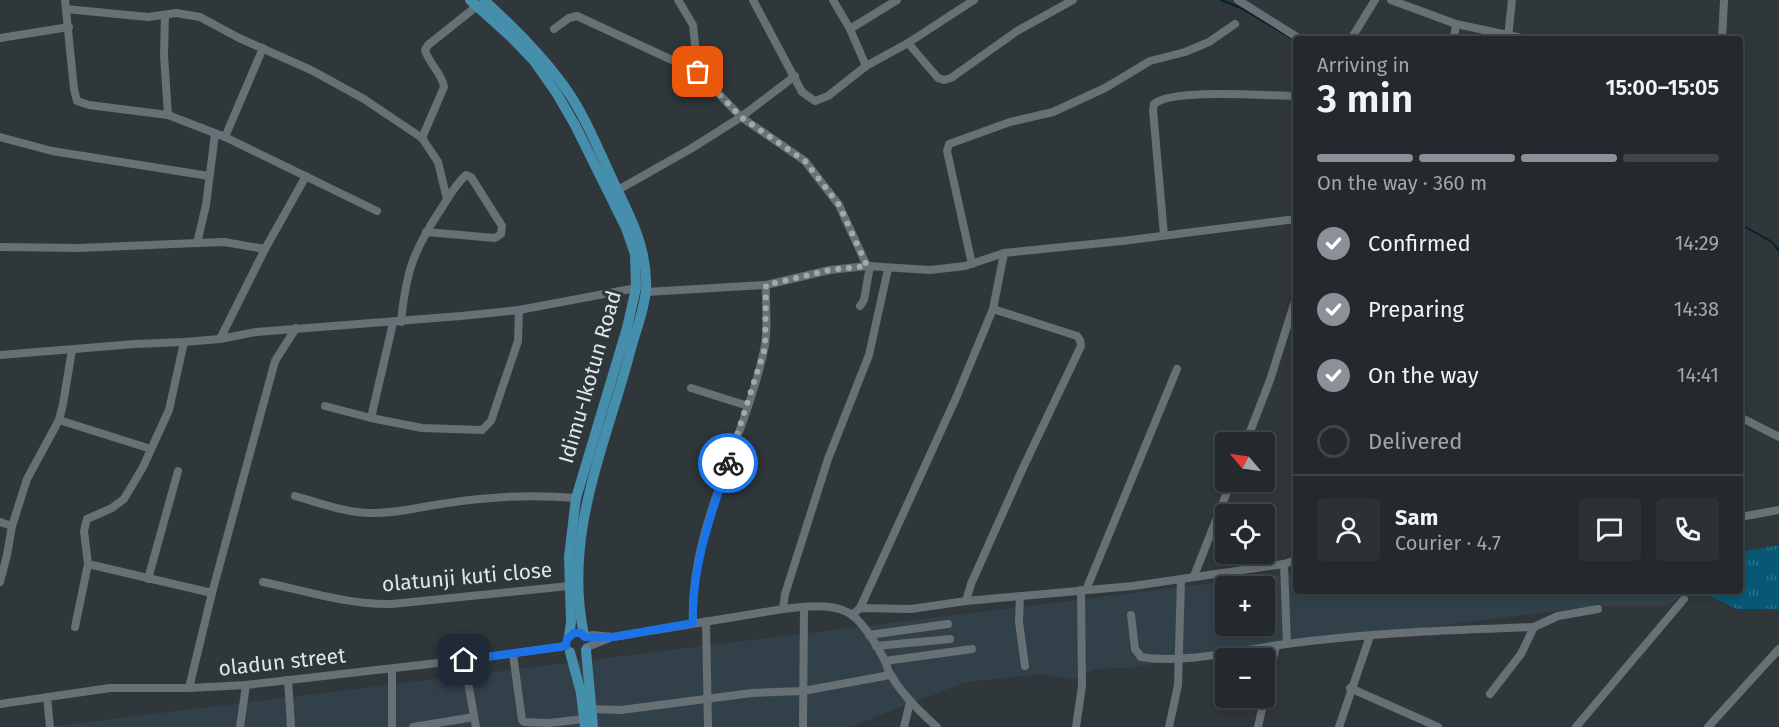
<!DOCTYPE html>
<html lang="en">
<head>
<meta charset="utf-8">
<style>
	:root { --surface:#23292c; --page:#2b3134; --text:#f1f3f6; --muted:#a3a6a9; --line:#404548; --accent:#8c9099 }
	body { margin:0; font-family:"Fira Sans",sans-serif; background:var(--page); color:var(--text); height:100vh; display:flex; flex-direction:column; font-size:22px; white-space:nowrap }
	* { box-sizing:border-box; margin:0 }
	p { font-size:20px; color:var(--muted) }
	.icon { flex:none; width:33px; height:33px; fill:none; stroke:currentColor; stroke-width:2; stroke-linecap:round; stroke-linejoin:round }
	.map { position:relative; flex:1; overflow:hidden }
	.details { position:absolute; left:1293px; top:36px; width:450px; height:558px; display:flex; flex-direction:column; background:var(--surface); border-radius:6px; box-shadow:0 3px 9px #0003,0 0 0 2px var(--line) }
	.details>* { flex:none }
	.needle { width:39px; rotate:299deg }
	.buttons { position:absolute; left:1215px; top:432px; display:grid; gap:12px }
	.buttons a { display:grid; place-items:center; width:60px; height:60px; border-radius:6px; background:var(--surface); box-shadow:0 3px 9px #0003,0 0 0 2px var(--line); font-size:30px }
	.pin { position:absolute; display:grid; place-items:center; width:51px; height:51px; color:#fff; margin:-26px; border-radius:12px; box-shadow:0 3px 9px #0006 }
	.courier { position:absolute; display:grid; place-items:center; width:60px; height:60px; margin:-30px; border:4px solid #1a73e8; border-radius:50%; background:#fff; color:#222; box-shadow:0 2px 8px #0007 }
	.head em { font-style:normal; font-weight:600 }
	.head div { display:flex; flex-direction:column-reverse }
	.head { display:flex; align-items:center; justify-content:space-between; height:102px; padding:0 24px }
	h1 { font-size:39px; font-weight:600; line-height:45px }
	.bar { display:grid; grid-template-columns:repeat(4,1fr); gap:9px 6px; align-content:center; height:72px; padding:0 24px }
	.bar i { height:8px; border-radius:4px; background:var(--line) }
	.bar .current { background:var(--accent) }
	.bar p { grid-column:span 4 }
	.line { display:flex; align-items:center; gap:15px; padding:0 24px; border-top:2px solid var(--line) }
	.line div { flex:1 }
	.round { display:grid; place-items:center; flex:none; width:63px; height:63px; border-radius:6px; background:var(--page) }
	ol { padding:0 24px; list-style:none }
	li { display:flex; align-items:center; gap:18px; height:66px }
	li p { margin-inline-start:auto }
	li .icon { padding:6px; border-radius:50%; background:var(--accent); color:#fff; stroke-width:4 }
	li:last-child { color:var(--muted) }
	li i { width:33px; height:33px; border:3px solid var(--line); border-radius:50% }
	.map>svg:first-child { display:block }
</style>
</head>
<body>
<div class="map">
<svg width="1779" height="727" viewBox="0 0 1779 727">
	<defs>
		<pattern id="grass-tufts" width="24" height="20" patternUnits="userSpaceOnUse" patternTransform="scale(1.5)"><rect width="24" height="20" fill="#085875"/><path d="M3 7l-1-3M5 7V3M7 7l1-3M15 17l-1-3M17 17v-4M19 17l1-3" fill="none" stroke="#2c7089"/></pattern>
	</defs>
	<rect width="100%" height="100%" fill="#2f373b"/>
	<path fill="#324149" fill-rule="evenodd" d="M 1296,573 L 1296,591 L 1681,591 L 1677,599 L 1667,606 L 1595,606 L 1202,656 L 1128,668 L 1094,669 L 1075,679 L 1040,674 L 976,681 L 966,682 L 850,727 L 47,727 ZM 1226,586 L 1264,586 L 1264,626 L 1226,626 Z"/>
	<polygon fill="url(#grass-tufts)" points="1779,545 1779,609 1737,609 1700,592 1740,591 1740,552"/>
	<g fill="none" stroke-linecap="round" stroke-linejoin="round">
		<g stroke="#03212d" stroke-width="2">
			<polyline points="1221,0 1241,8 1296,41"/>
			<polyline points="1740,224 1772,242 1779,251"/>
		</g>
		<g stroke="#677075" stroke-width="8">
			<polyline points="65,0 74,89 77,101 89,105 168,115 225,137 377,211"/>
			<polyline points="678,0 693,25 698,72"/>
			<polyline points="753,0 802,92 815,101 828,96 866,66 908,43 974,0"/>
			<polyline points="833,0 850,29 866,66"/>
			<polyline points="1238,0 1300,39"/>
			<polyline points="1391,0 1456,24 1527,39"/>
			<polyline points="66,9 148,17 176,13 200,17 239,38 311,70 364,99 422,138 438,162 447,199"/>
			<polyline points="165,15 164,55 168,115"/>
			<polyline points="554,29 569,18 577,16 698,72 741,117 805,161 839,205 867,266"/>
			<polyline points="850,29 897,0"/>
			<polyline points="0,38 69,27"/>
			<polyline points="1508,38 1512,0"/>
			<polyline points="1351,39 1375,0"/>
			<polyline points="1454,39 1456,24"/>
			<polyline points="1722,39 1724,0"/>
			<polyline points="908,43 938,78 944,80 951,78 1017,31 1073,0"/>
			<polyline points="215,134 206,205 197,243 224,242 265,249"/>
			<polyline points="0,137 52,151 209,176"/>
			<polyline points="225,137 263,48"/>
			<path d="M 422,138 L 444,87 C 442,73 429,64 425,50 L 428,45 L 477,6"/>
			<polyline points="618,190 692,148 741,117 795,76"/>
			<path d="M 1164,235 L 1153,110 L 1154,104 C 1172,88 1269,96 1296,96"/>
			<polyline points="0,247 79,248 197,243"/>
			<polyline points="972,264 947,151 949,144 1010,122 1053,112 1105,88 1150,61 1185,52 1209,42 1235,24"/>
			<polyline points="646,292 766,285 830,270 867,266 930,270 965,266 1004,253 1122,241 1296,219"/>
			<polyline points="860,306 864,300 870,266"/>
			<path d="M 401,322 C 406,272 413,251 441,209 C 448,198 455,185 466,175 L 471,177 L 502,226 L 501,234 L 495,238 L 426,232"/>
			<polyline points="220,339 265,249 306,176"/>
			<polyline points="184,342 169,410 143,467 124,499 112,508 87,519 84,531 88,564 212,593"/>
			<polyline points="0,355 135,344 184,342 220,339 256,332 461,316 519,310 636,288"/>
			<polyline points="691,388 748,406"/>
			<polyline points="325,406 371,418 422,428 482,430 491,421 518,341 519,310"/>
			<polyline points="1740,417 1779,437"/>
			<polyline points="371,418 393,323"/>
			<polyline points="59,420 151,449"/>
			<polyline points="1246,442 1270,380 1296,298"/>
			<path d="M 295,496 C 320,503 346,513 371,513 C 398,514 422,506 448,503 C 493,496 531,494 576,498"/>
			<polyline points="1740,517 1779,510"/>
			<polyline points="0,522 12,526"/>
			<polyline points="1284,564 1287,644"/>
			<polyline points="1194,576 1231,482"/>
			<polyline points="148,579 178,471"/>
			<polyline points="0,582 7,555 12,526 27,479 59,420 63,404 72,350"/>
			<path d="M 263,582 C 306,591 348,605 392,604 L 569,586"/>
			<polyline points="1086,590 1177,369"/>
			<polyline points="1020,596 1019,622 1025,666"/>
			<polyline points="966,601 971,584 1022,470 1081,346 1080,340 1077,336 993,309"/>
			<polyline points="860,608 956,398 993,309 1004,253"/>
			<polyline points="783,609 785,594 828,459 869,355 888,269"/>
			<polyline points="852,615 860,608 911,609 966,601 1133,586 1284,564 1296,560"/>
			<path d="M 1131,615 L 1135,649 L 1141,657 C 1184,664 1242,650 1286,644 C 1368,633 1451,630 1534,627 L 1521,654 L 1490,694"/>
			<polyline points="706,621 708,727"/>
			<path d="M 693,623 C 689,529 745,440 764,350 C 769,330 765,306 766,285"/>
			<polyline points="75,627 88,564"/>
			<polyline points="1534,627 1558,616 1598,609"/>
			<polyline points="869,635 948,624"/>
			<path d="M 586,637 L 592,635 L 613,637 L 783,609 C 802,607 829,603 847,612 C 861,618 879,648 886,663 C 887,667 888,672 891,675 C 902,695 920,712 937,727"/>
			<polyline points="876,646 950,639"/>
			<polyline points="587,647 612,637"/>
			<polyline points="513,654 522,720 524,722 549,723 584,719"/>
			<polyline points="464,660 476,727"/>
			<polyline points="885,661 972,649"/>
			<polyline points="392,669 392,727"/>
			<polyline points="288,680 291,727"/>
			<polyline points="189,688 212,593 275,361 296,328"/>
			<polyline points="1350,688 1438,727"/>
			<polyline points="47,697 50,727"/>
			<polyline points="0,704 110,688 189,688 246,685 464,660 566,646"/>
			<polyline points="592,709 621,710 752,693 803,691 890,675"/>
			<polyline points="240,727 246,685"/>
			<polyline points="413,727 474,717"/>
			<polyline points="803,727 804,607"/>
			<polyline points="904,727 910,702"/>
			<polyline points="1076,727 1082,686 1081,590"/>
			<polyline points="1169,727 1178,685 1181,579"/>
			<polyline points="1258,727 1276,646"/>
			<polyline points="1339,727 1370,636"/>
			<polyline points="1576,727 1684,599"/>
			<polyline points="1708,727 1779,649"/>
		</g>
		<g stroke="#458fad" stroke-width="10">
			<polyline points="470,0 511,37 534,61 557,94 575,125 626,228 635,254 636,288 627,328 576,498 569,557 571,622 569,636"/>
			<path d="M 484,0 C 513,27 541,54 564,86 C 585,115 599,151 614,183 C 631,218 648,250 646,290 C 644,312 634,335 629,356 C 604,449 563,536 584,635"/>
			<polyline points="586,650 593,727"/>
			<polyline points="570,652 581,693 585,727"/>
		</g>
	</g>
	<g fill="none" stroke-linecap="round" stroke-linejoin="round">
		<polyline stroke="#a2a9ab" stroke-width="6" stroke-dasharray="0 10.8" points="698,72 741,117 805,161 839,205 867,266 830,270 766,285 765,348 728,463"/>
		<path stroke="#1a73e8" stroke-width="8" d="M 464,660 L 566,646 L 567,639 L 574,633 L 581,633 L 585,637 L 613,637 L 693,623 C 691,568 711,515 728,463"/>
	</g>
	<g text-anchor="middle" stroke-width="6" stroke-linejoin="round" paint-order="stroke">
		<g font-size="21" fill="#e0e6e8" stroke="#2f373b">
			<text transform="translate(590 377) rotate(-74)" y="7">Idimu-Ikotun Road</text>
			<text transform="translate(467 577) rotate(-5)" y="7">olatunji kuti close</text>
			<text transform="translate(282 662) rotate(-6)" y="7">oladun street</text>
		</g>
	</g>
</svg>
<div class="buttons">
<a><svg class="needle" viewBox="-14 -14 28 28"><path d="M0-13l5 13h-10z" fill="#e53935"/><path d="M0 13l5-13h-10z" fill="#a3a6a9"/></svg></a>
<a><svg class="icon" aria-label="locate" viewBox="0 0 24 24"><circle cx="12" cy="12" r="6"/><path d="M12 2v4M12 18v4M2 12h4M18 12h4"/></svg></a>
<a>+</a>
<a>−</a>
</div>
<div class="pin" style="left:698px;top:72px;background:#ea580c"><svg class="icon" aria-label="bag" viewBox="0 0 24 24"><path d="M5 8h14l-1 12H6zM9 8a3 3 0 0 1 6 0"/></svg></div>
<div class="pin" style="left:464px;top:660px;background:#1f2937"><svg class="icon" aria-label="home" viewBox="0 0 24 24"><path d="M3 11l9-7 9 7M6 9v11h12V9"/></svg></div>
<div class="courier" style="left:728px;top:463px"><svg class="icon" aria-label="bike" viewBox="0 0 24 24"><circle cx="6" cy="16" r="4"/><circle cx="18" cy="16" r="4"/><path d="M6 16l4-8h5l3 8M10 8l3 8H6M13 5h3"/></svg></div>
<section class="details">
<div class="head"><div><h1>3 min</h1><p>Arriving in</p></div><em>15:00–15:05</em></div>
<div class="bar"><i class="current"></i><i class="current"></i><i class="current"></i><i></i><p>On the way · 360 m</p></div>
<ol>
<li><svg class="icon" aria-label="check" viewBox="0 0 24 24"><path d="M5 12l5 5 9-10"/></svg>Confirmed<p>14:29</p></li>
<li><svg class="icon" aria-label="check" viewBox="0 0 24 24"><path d="M5 12l5 5 9-10"/></svg>Preparing<p>14:38</p></li>
<li><svg class="icon" aria-label="check" viewBox="0 0 24 24"><path d="M5 12l5 5 9-10"/></svg>On the way<p>14:41</p></li>
<li><i></i>Delivered</li>
</ol>
<div class="line" style="height:108px"><a class="round"><svg class="icon" aria-label="person" viewBox="0 0 24 24"><circle cx="12" cy="8" r="4"/><path d="M4 21q1-7 8-7t8 7"/></svg></a><div><b>Sam</b><p>Courier · 4.7</p></div><a class="round"><svg class="icon" aria-label="chat" viewBox="0 0 24 24"><path d="M4 5h16v11H9l-5 4z"/></svg></a><a class="round"><svg class="icon" aria-label="phone" viewBox="0 0 24 24"><path d="M5 4h4l2 5-3 2q2 4 5 5l2-3 5 2v4C11 20 4 13 5 4z"/></svg></a></div>
</section>
</div>
</body>
</html>
